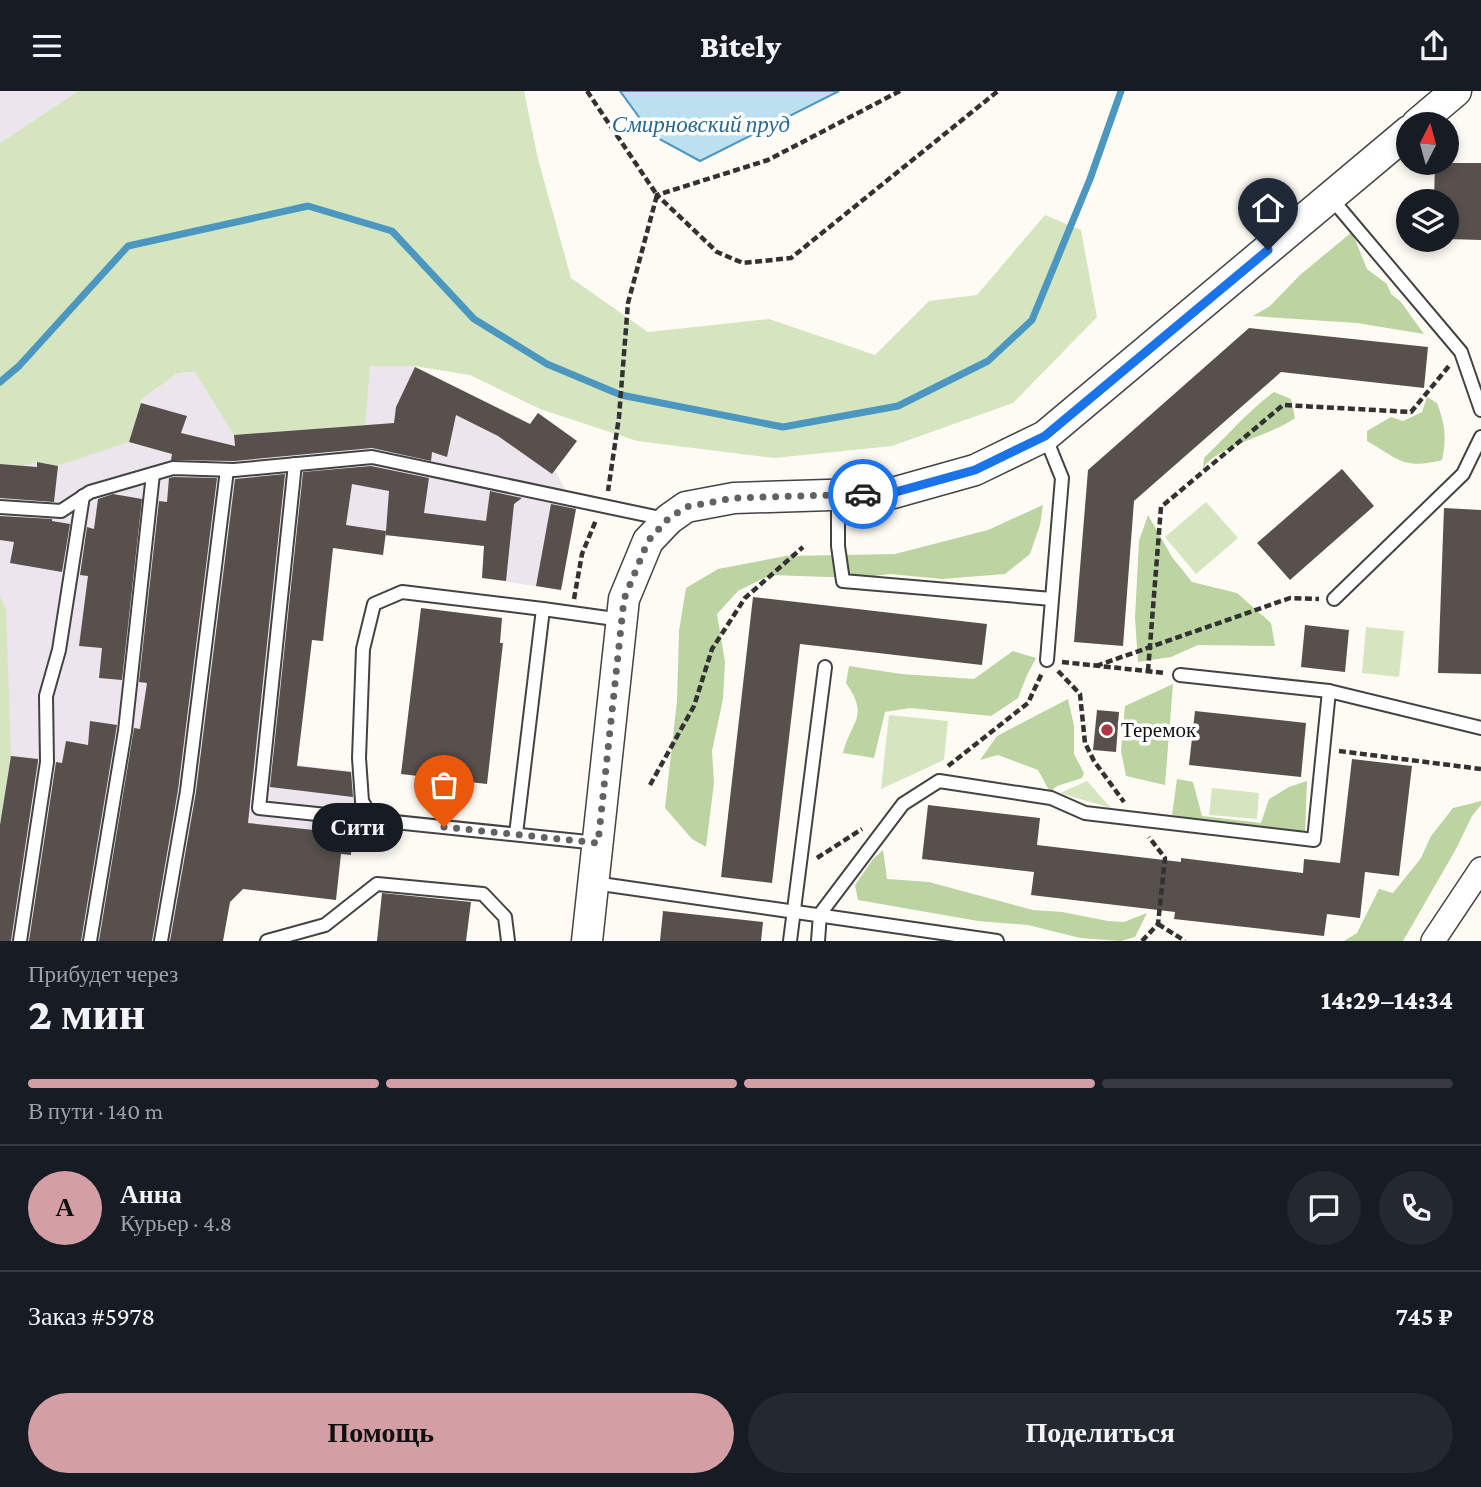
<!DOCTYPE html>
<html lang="ru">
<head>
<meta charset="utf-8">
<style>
	:root { --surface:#171b24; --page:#242831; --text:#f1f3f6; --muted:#9ea1a6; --line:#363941; --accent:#d49ea5 }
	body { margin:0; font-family:"Crimson Pro",serif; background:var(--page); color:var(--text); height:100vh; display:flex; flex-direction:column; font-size:26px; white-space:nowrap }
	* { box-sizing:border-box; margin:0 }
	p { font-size:23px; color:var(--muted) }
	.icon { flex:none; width:38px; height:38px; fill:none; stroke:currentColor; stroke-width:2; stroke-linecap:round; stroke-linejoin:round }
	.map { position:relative; height:850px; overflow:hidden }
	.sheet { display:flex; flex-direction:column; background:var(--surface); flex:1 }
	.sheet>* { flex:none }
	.needle { width:46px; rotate:6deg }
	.tools { position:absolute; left:1396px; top:21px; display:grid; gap:14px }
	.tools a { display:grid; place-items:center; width:63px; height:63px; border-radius:50%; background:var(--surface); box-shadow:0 4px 10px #0003; font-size:35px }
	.pin { position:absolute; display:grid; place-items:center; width:60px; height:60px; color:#fff; margin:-72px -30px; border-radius:50% 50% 50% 0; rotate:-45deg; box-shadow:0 0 7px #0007 }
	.pin .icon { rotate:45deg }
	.courier { position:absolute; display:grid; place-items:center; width:70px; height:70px; margin:-35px; border:5px solid #1a73e8; border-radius:50%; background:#fff; color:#222; box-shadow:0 2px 9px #0007 }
	.bubble { position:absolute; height:49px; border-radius:24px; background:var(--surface); box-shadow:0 4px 10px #0003; font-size:23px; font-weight:800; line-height:49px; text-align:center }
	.head em { font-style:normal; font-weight:800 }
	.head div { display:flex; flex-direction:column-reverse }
	.head { display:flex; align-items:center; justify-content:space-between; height:119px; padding:0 28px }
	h1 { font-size:46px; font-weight:800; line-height:52px }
	.bar { display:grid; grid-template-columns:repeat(4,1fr); gap:10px 7px; align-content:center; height:84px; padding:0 28px }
	.bar i { height:9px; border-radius:5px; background:var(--line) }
	.bar .current { background:var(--accent) }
	.bar p { grid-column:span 4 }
	.line { display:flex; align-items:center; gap:18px; padding:0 28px; border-top:2px solid var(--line) }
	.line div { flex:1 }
	.round { display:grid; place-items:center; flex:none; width:74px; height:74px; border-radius:37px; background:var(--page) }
	.cta { display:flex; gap:14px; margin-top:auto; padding:14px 28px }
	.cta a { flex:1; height:80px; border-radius:42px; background:var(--accent); color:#111; font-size:28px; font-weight:800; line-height:80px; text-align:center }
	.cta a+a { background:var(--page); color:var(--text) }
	header { display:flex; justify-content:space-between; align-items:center; height:91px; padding:0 28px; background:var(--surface); font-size:32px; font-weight:800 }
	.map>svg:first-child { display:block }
</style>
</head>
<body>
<header><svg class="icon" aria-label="menu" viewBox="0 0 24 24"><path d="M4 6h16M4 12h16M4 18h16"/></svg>Bitely<svg class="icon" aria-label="share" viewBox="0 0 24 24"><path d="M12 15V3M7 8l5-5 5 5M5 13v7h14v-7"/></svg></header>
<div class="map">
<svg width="1481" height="850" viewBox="0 0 1481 850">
	<rect width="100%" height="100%" fill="#fefbf4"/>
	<g fill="#ece5ed">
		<polygon points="0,0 78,0 0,52"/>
		<polygon points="370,275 414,275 530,333 538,322 577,350 555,379 576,418 561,499 482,487 484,455 385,444 383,464 327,456 329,486 323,550 311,549 297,674 358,681 351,764 249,753 243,798 230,811 223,850 0,850 0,734 6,518 0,505 0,373 24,375 37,371 58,375 128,351 142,308 178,282"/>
	</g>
	<g fill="#d5e5c0">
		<polygon points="78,0 524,0 538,68 571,187 648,241 769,228 875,264 929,210 977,204 1045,124 1081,139 1097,226 1013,312 892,355 774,367 637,350 540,318 470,284 414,275 370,275 365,334 234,344 195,281 178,282 142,308 129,351 58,375 37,371 24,375 0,373 0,52"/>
		<polygon points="1206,411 1238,447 1196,483 1165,446"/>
		<polygon points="0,505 6,518 11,665 0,734"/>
		<polygon points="1366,536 1404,540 1399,586 1362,582"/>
		<polygon points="889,624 948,630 944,669 881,698"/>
		<polygon points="1087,690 1111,717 1060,702"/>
		<polygon points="1212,697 1259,702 1257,728 1209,724"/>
	</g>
	<g fill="#bbd4a1">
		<polygon points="1352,141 1367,178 1387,193 1391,203 1401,211 1424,243 1357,232 1253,225 1270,215 1300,184"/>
		<path d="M 1274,301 L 1291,308 L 1295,327 C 1269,346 1220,353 1203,377 L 1204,367 C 1227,345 1248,320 1274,301 Z"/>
		<path d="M 1427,306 L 1437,312 C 1445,333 1447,348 1442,369 C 1403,379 1399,368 1367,350 L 1367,340 L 1391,326 L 1403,330 L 1422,321 Z"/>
		<polygon points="1043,414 1040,434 1030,463 1005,483 942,488 890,483 858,487 770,484 738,500 717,523 725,571 723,608 712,660 714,692 706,756 692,748 665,717 677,610 679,540 686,497 718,478 786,465 895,463 988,439"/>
		<polygon points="1148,424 1172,466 1192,491 1237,502 1271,532 1275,555 1198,554 1171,566 1138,571 1135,527 1139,450"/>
		<path d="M 1013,560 L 1036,567 L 1027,584 L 1018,607 L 991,625 L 910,617 L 885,621 L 874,667 L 843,662 C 851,630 870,626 846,592 L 849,575 L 901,583 L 974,588 Z"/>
		<polygon points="1173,593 1165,694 1126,685 1121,660 1125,615"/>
		<polygon points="1068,608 1074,635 1074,663 1084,682 1082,687 1057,695 1050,701 1038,679 998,664 980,669 997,645"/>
		<polygon points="1177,688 1193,691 1202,725 1261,732 1269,708 1289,696 1307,690 1305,743 1214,732 1172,724"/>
		<polygon points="1481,710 1481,714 1472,725 1456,758 1403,850 1344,850 1357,842 1379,798 1393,802 1421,767 1431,745 1453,717"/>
		<polygon points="883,759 887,788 929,791 1033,819 1062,821 1108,830 1124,831 1147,822 1135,846 1121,850 1080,847 1028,834 978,830 858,809 855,794 873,768"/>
	</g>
	<polygon fill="#bde0f0" stroke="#4c97bf" stroke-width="2" points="620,0 839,0 700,70 652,44"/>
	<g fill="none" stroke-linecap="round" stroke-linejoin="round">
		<polyline stroke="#4c97bf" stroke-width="7" points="0,291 19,275 128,155 308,115 392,140 474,228 547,273 621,304 783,336 898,315 988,270 1032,229 1090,88 1121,0"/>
	</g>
	<g fill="#57504d" fill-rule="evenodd">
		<polygon points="1435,72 1481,72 1481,149 1447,148 1447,110 1434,110"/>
		<polygon points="1249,237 1428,256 1424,297 1281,281 1134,410 1123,555 1074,551 1088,379"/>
		<polygon points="415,276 530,333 538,322 577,350 552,383 498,345 456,324 447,366 432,361 431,370 372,357 234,370 171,369 172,363 129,351 141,312 187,325 181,342 235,355 234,344 394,332 396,316"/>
		<polygon points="37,371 58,375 54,411 0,407 0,373 37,376"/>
		<path d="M 371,375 L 429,387 L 424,422 L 486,430 L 490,400 L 522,407 L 514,413 L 506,490 L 482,487 L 484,455 L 385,444 L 386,441 L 383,464 L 333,457 L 323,550 L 312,549 L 297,675 L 351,681 L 353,706 L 270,696 L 303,381 ZM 352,393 L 389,400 L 386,440 L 346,434 Z"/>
		<polygon points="1342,378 1374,415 1290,489 1257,452"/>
		<polygon points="285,383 248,732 352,743 351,764 341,763 336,809 243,798 230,811 223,850 170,850 196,701 235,388"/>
		<polygon points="174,386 217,387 178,699 152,850 99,850 134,637 140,638 147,592 139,591 159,410 167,411 169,387"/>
		<polygon points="113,403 142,408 122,589 99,587 102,557 79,555 88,485 80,484 87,436 94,438 98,408"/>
		<polygon points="551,413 576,418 561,499 536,495"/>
		<polygon points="1444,417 1481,419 1481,583 1438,582"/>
		<polygon points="0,425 52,428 52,430 70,433 62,481 10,472 14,451 0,449"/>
		<polygon points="753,506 987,533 982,574 800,553 772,792 721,786"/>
		<polygon points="421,517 502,527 500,552 503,552 487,693 401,683"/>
		<polygon points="1305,534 1349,539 1345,581 1301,576"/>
		<polygon points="1097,619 1119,621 1116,661 1093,659"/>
		<polygon points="1195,620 1306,632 1301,686 1189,674"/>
		<polygon points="90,630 117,634 81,850 29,850 56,671 62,672 66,650 88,654"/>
		<polygon points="11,665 38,668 38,670 11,850 0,850 0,734"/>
		<polygon points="1352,668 1412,675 1399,785 1365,781 1360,827 1327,823 1324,845 1174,828 1175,821 1031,804 1034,781 922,768 928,714 1040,727 1037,754 1181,771 1181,767 1303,782 1304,768 1340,772"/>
		<polygon points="382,802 471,811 466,850 377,850"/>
		<polygon points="663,820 763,831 761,850 660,850"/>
	</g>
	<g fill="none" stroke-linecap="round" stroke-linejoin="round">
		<defs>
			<g id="service">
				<polyline points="1331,107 1461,261 1481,319"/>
				<polyline points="1045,345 1062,387 1047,569"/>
				<polyline points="295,373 259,717 598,752"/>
				<polyline points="838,404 838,455 843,490 1052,508"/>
				<polyline points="0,416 61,420 90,401 173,377 234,379 372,366 665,428"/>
				<polyline points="1334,508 1463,383 1481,346"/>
				<polyline points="1180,584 1329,600 1481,637"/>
				<polyline points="372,728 362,710 359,667 363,558 374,513 402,501 543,518"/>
				<polyline points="516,743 543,518 622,529"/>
				<polyline points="594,792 997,850"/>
				<polyline points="20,850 47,671 46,605 59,559 83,405"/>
				<polyline points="90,850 125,640 153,383"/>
				<polyline points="161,850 187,700 227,379"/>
				<polyline points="267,850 325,834 377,793 483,803 505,826 508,850"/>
				<polyline points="790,850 825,576"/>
				<polyline points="818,850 820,823 903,713 939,690 1051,707 1085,722 1314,749 1329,600"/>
			</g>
			<polyline id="minor" points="1433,850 1481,778"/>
			<g id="tertiary">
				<polyline points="1417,33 1456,0"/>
				<polyline points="587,850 624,508 648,450 669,428 686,416 734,407 893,402 975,379 1045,345 1409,40"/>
			</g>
		</defs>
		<use href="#service" stroke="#434343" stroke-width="16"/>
		<use href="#minor" stroke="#434343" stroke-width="26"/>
		<use href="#tertiary" stroke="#434343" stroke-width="33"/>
		<g stroke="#323232" stroke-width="4.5" stroke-dasharray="7 3.5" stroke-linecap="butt">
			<polyline points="587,0 657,104 628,212 619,326 608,400"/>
			<polyline points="900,0 768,69 657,104 717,161 743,172 791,167 998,0"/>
			<polyline points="574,508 582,463 596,429"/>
			<polyline points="1062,571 1165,582"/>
			<polyline points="1096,575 1290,507 1319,508"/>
			<polyline points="1058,580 1080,603 1085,652 1094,670 1124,711"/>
			<polyline points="1148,580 1161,416 1283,314 1411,321 1449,275"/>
			<polyline points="1339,660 1481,678"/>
			<polyline points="948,675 1028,612 1042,582"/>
			<polyline points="650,694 694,615 712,558 745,507 803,456"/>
			<polyline points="817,767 862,738"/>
			<polyline points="1158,833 1185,850"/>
			<polyline points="1142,850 1158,833 1165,767 1149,746"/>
		</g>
		<use href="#service" stroke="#fff" stroke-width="12"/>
		<use href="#minor" stroke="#fff" stroke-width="23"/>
		<use href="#tertiary" stroke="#fff" stroke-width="30"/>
	</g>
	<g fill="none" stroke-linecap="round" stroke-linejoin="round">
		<polyline stroke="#636260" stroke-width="7" stroke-dasharray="0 12.6" points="444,736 598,752 624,508 648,450 668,428 686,416 734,407 863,403"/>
		<polyline stroke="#1a73e8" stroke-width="9" points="863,403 892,402 975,379 1045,345 1268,159"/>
	</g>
	<circle fill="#b13643" stroke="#fff" stroke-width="2.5" cx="1107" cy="639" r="7"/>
	<g text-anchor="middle" stroke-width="7" stroke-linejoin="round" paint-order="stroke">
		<g font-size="21" fill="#101010" stroke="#fff" text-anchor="start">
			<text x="1121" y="646">Теремок</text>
		</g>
		<g font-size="23" font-style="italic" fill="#266a94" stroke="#fff">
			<text x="701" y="41">Смирновский пруд</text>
		</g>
	</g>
</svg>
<div class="tools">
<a><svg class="needle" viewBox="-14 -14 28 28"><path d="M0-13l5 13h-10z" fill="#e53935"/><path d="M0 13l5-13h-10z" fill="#9ea1a6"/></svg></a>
<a><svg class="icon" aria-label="layers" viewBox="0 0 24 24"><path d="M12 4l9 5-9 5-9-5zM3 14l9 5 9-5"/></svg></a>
</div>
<div class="pin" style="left:444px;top:736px;background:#ea580c"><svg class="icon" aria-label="bag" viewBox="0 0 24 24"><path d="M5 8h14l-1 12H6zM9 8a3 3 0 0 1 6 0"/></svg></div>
<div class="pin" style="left:1268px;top:159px;background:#1f2937"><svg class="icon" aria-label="home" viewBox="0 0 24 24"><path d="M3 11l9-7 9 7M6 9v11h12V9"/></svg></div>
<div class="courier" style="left:863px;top:403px"><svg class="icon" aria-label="car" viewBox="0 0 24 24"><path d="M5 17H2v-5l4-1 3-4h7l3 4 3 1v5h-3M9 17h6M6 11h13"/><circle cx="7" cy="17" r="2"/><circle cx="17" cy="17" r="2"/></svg></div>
<div class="bubble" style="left:312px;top:712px;width:91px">Сити</div>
</div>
<section class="sheet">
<div class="head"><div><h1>2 мин</h1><p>Прибудет через</p></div><em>14:29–14:34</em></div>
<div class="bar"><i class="current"></i><i class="current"></i><i class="current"></i><i></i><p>В пути · 140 m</p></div>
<div class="line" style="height:126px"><b class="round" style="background:var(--accent);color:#111">А</b><div><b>Анна</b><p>Курьер · 4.8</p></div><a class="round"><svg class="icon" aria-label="chat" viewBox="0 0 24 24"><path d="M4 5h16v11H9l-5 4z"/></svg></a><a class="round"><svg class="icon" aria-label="phone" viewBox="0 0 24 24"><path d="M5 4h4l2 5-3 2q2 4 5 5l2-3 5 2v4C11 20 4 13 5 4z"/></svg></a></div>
<div class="line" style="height:91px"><div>Заказ #5978</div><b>745 ₽</b></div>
<div class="cta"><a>Помощь</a><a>Поделиться</a></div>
</section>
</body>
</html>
